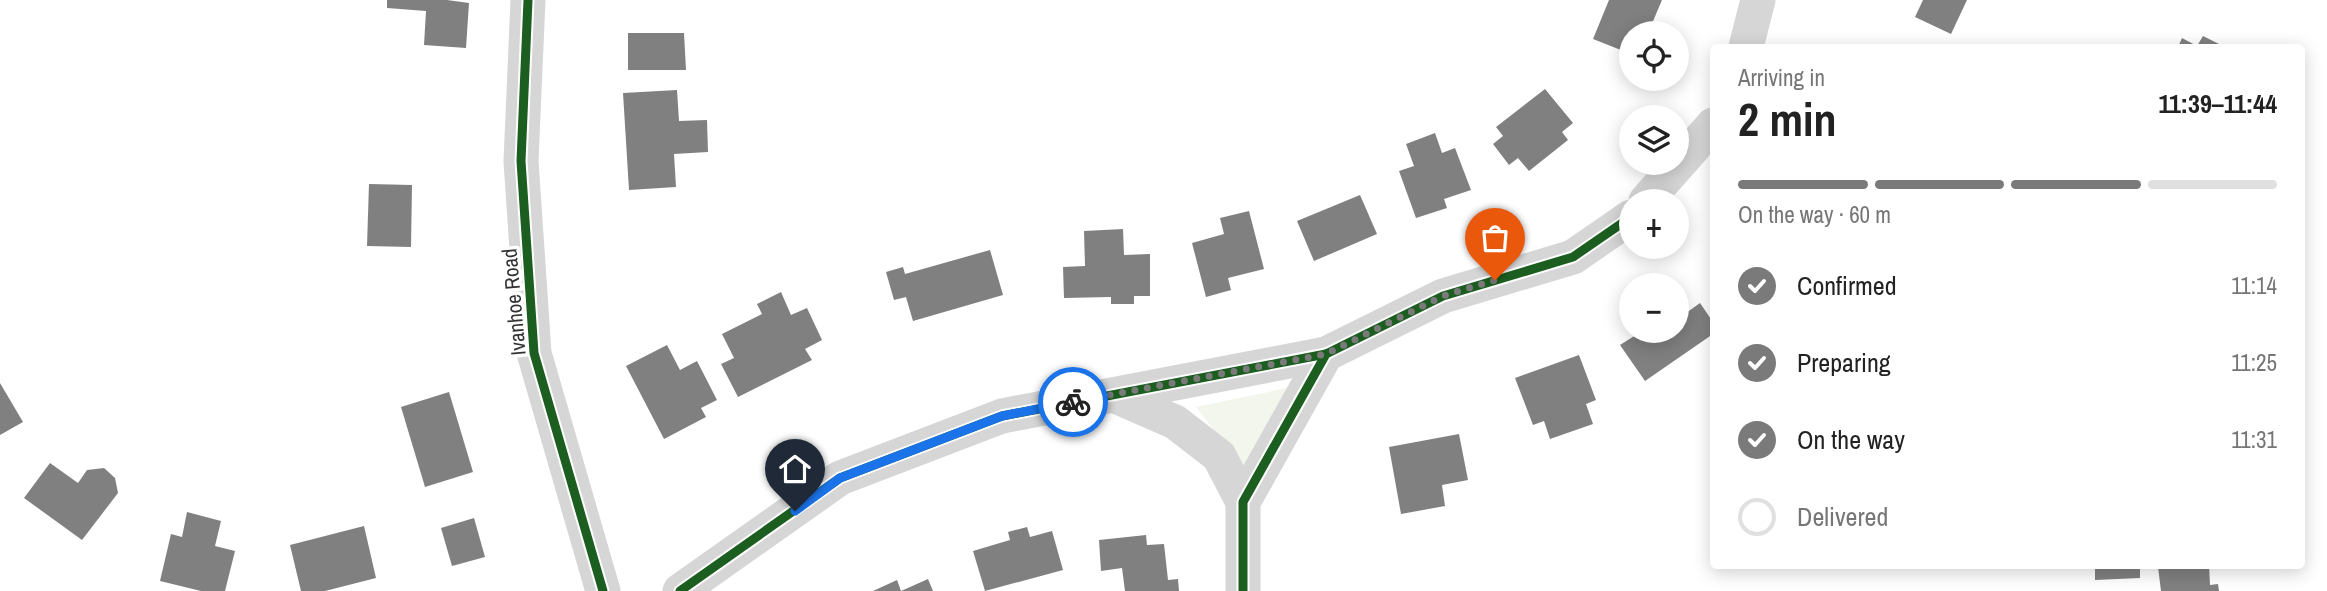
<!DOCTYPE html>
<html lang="en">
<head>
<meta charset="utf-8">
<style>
	:root { --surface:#fff; --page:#f6f6f6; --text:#222; --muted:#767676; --line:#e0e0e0; --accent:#7a7a7a }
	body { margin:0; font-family:"Archivo Narrow",sans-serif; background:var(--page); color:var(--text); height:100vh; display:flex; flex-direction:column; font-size:26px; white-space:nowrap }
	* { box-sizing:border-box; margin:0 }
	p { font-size:23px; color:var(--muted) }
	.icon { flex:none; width:38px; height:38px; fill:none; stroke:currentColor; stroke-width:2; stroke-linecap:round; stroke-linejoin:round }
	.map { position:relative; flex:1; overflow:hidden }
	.panel { position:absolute; left:1710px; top:44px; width:595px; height:525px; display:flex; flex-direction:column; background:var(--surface); border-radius:7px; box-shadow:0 4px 18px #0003 }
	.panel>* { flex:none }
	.controls { position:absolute; left:1619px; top:21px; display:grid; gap:14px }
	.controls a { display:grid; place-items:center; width:70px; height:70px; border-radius:50%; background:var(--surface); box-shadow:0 4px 18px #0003; font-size:35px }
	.pin { position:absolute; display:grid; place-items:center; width:60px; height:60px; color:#fff; margin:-72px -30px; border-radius:50% 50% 50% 0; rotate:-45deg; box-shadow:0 0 7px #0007 }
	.pin .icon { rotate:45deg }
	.courier { position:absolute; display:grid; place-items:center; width:70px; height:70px; margin:-35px; border:5px solid #1a73e8; border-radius:50%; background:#fff; color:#222; box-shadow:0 2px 9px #0007 }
	.head em { font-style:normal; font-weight:700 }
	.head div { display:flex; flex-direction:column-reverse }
	.head { display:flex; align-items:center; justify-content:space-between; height:119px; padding:0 28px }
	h1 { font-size:46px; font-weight:700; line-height:52px }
	.bar { display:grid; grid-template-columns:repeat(4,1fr); gap:10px 7px; align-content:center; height:84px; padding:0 28px }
	.bar i { height:9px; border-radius:5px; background:var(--line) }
	.bar .active { background:var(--accent) }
	.bar p { grid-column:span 4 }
	ol { padding:0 28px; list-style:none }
	li { display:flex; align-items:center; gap:21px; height:77px }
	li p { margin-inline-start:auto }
	li .icon { padding:7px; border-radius:50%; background:var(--accent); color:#fff; stroke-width:4 }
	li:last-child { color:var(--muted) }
	li i { width:38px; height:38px; border:4px solid var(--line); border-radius:50% }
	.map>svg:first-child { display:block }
</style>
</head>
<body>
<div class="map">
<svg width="2327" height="591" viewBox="0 0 2327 591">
	<rect width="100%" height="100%" fill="#fff"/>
	<polygon fill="#f2f6ed" points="1292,387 1248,475 1196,407"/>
	<g fill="#808080">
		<polygon points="387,0 447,0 469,3 466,48 424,45 426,11 387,8"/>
		<polygon points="1609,0 1662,0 1648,33 1631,33 1631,54 1593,39"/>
		<polygon points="1923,0 1967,0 1951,34 1915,17"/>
		<polygon points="628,33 684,33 686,70 628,70"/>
		<polygon points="2203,36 2225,47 2178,47 2182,38 2197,46"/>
		<polygon points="1545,89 1573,123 1562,132 1568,140 1529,171 1518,158 1509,165 1493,144 1503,136 1496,127"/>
		<polygon points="677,90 679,121 707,120 708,152 674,154 676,187 629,190 623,93"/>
		<polygon points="1435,133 1442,153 1455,148 1471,190 1444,199 1447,208 1416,218 1399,171 1414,166 1406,144"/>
		<polygon points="369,184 412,185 411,247 367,246"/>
		<polygon points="1360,195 1377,234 1314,261 1297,221"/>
		<polygon points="1249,211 1264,269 1228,278 1231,290 1206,297 1192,243 1224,234 1220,218"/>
		<polygon points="1123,229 1124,255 1150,254 1150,296 1134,296 1134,304 1111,304 1111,297 1064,298 1063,267 1085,266 1084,231"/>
		<polygon points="990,250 1003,295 913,321 906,297 894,300 886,272 903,267 905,274"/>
		<polygon points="781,292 791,315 807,308 822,340 805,349 812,360 738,397 721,364 734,358 722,334 762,314 757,304"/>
		<polygon points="1700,303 1713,322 1713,334 1645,381 1620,345 1639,333 1637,331 1676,331 1676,307 1682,316"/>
		<polygon points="667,345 680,370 697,361 717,400 701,408 706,417 664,439 626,366"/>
		<polygon points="1579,355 1596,400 1586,404 1593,424 1550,439 1544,421 1533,425 1515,378"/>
		<polygon points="0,383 23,422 0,435"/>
		<polygon points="449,392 473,472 425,487 401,407"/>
		<polygon points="1459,434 1468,480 1442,485 1445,506 1401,514 1389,447"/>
		<polygon points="50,463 78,483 87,470 104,468 115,478 118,493 82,540 24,498"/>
		<polygon points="187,512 221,521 215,546 235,551 225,591 201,591 160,581 171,534 182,537"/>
		<polygon points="474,518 485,557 452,566 441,528"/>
		<polygon points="364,526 376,578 325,591 301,591 290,545"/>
		<polygon points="1027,527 1030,537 1052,531 1063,570 985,591 973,551 1010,540 1008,532"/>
		<polygon points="1146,535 1147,545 1164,544 1168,580 1178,579 1179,591 1125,591 1122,568 1101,571 1099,540"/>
		<polygon points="2095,565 2140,565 2140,578 2095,580"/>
		<polygon points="2171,565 2209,565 2210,585 2218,584 2219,591 2161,591 2158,567"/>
		<polygon points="928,579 933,591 873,591 897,580 901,591"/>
	</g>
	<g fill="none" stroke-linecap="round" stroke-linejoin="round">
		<g stroke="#d6d6d6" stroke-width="35">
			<polyline points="528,0 521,161 534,353 603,591"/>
			<polyline points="1746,47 1758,0"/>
			<polyline points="1646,201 1713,125"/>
			<polyline points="1113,395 1175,422 1219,456 1243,502"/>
			<polyline points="680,591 840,478 1002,416 1326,354"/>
			<polyline points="1243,591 1243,502 1326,354 1443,296 1573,257 1631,217"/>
		</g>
		<defs>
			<g id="cycleway">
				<polyline points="528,0 521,161 534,353 603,591"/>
				<polyline points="680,591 840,478 1002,416 1326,354"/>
				<polyline points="1243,591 1243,502 1326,354 1443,296 1573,257 1631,217"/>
			</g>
		</defs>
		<use href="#cycleway" stroke="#fff" stroke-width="13"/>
		<use href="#cycleway" stroke="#1b5e20" stroke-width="9"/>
	</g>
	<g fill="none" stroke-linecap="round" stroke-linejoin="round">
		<polyline stroke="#7a7a7a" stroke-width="7" stroke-dasharray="0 12.6" points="1073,402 1326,354 1443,296 1495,280"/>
		<polyline stroke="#1a73e8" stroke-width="9" points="795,511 840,478 1002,416 1073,402"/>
	</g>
	<g text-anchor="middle" stroke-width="7" stroke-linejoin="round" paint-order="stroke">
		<g font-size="21" fill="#323232" stroke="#fff">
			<text transform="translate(514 302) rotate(-95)" y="7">Ivanhoe Road</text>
		</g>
	</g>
</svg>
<div class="controls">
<a><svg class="icon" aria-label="locate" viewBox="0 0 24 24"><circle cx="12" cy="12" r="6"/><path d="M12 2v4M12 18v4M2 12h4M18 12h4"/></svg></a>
<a><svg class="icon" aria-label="layers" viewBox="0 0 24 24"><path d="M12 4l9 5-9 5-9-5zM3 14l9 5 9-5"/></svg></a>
<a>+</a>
<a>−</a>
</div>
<div class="pin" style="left:1495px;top:280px;background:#ea580c"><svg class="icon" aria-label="bag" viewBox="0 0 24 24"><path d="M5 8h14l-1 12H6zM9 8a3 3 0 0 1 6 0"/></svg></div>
<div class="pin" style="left:795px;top:511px;background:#1f2937"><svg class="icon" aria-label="home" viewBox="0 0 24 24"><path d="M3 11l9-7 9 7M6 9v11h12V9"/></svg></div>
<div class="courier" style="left:1073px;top:402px"><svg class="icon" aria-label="bike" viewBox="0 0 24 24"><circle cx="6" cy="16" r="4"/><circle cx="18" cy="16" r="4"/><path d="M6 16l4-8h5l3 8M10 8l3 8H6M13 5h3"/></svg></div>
<section class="panel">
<div class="head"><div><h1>2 min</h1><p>Arriving in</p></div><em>11:39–11:44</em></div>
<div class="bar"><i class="active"></i><i class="active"></i><i class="active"></i><i></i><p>On the way · 60 m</p></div>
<ol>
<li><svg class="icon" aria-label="check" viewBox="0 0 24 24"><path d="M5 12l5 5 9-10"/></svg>Confirmed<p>11:14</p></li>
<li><svg class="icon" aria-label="check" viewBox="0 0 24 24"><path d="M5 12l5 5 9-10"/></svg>Preparing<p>11:25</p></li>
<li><svg class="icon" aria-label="check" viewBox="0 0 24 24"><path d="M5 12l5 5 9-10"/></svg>On the way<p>11:31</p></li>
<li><i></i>Delivered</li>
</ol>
</section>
</div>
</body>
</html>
